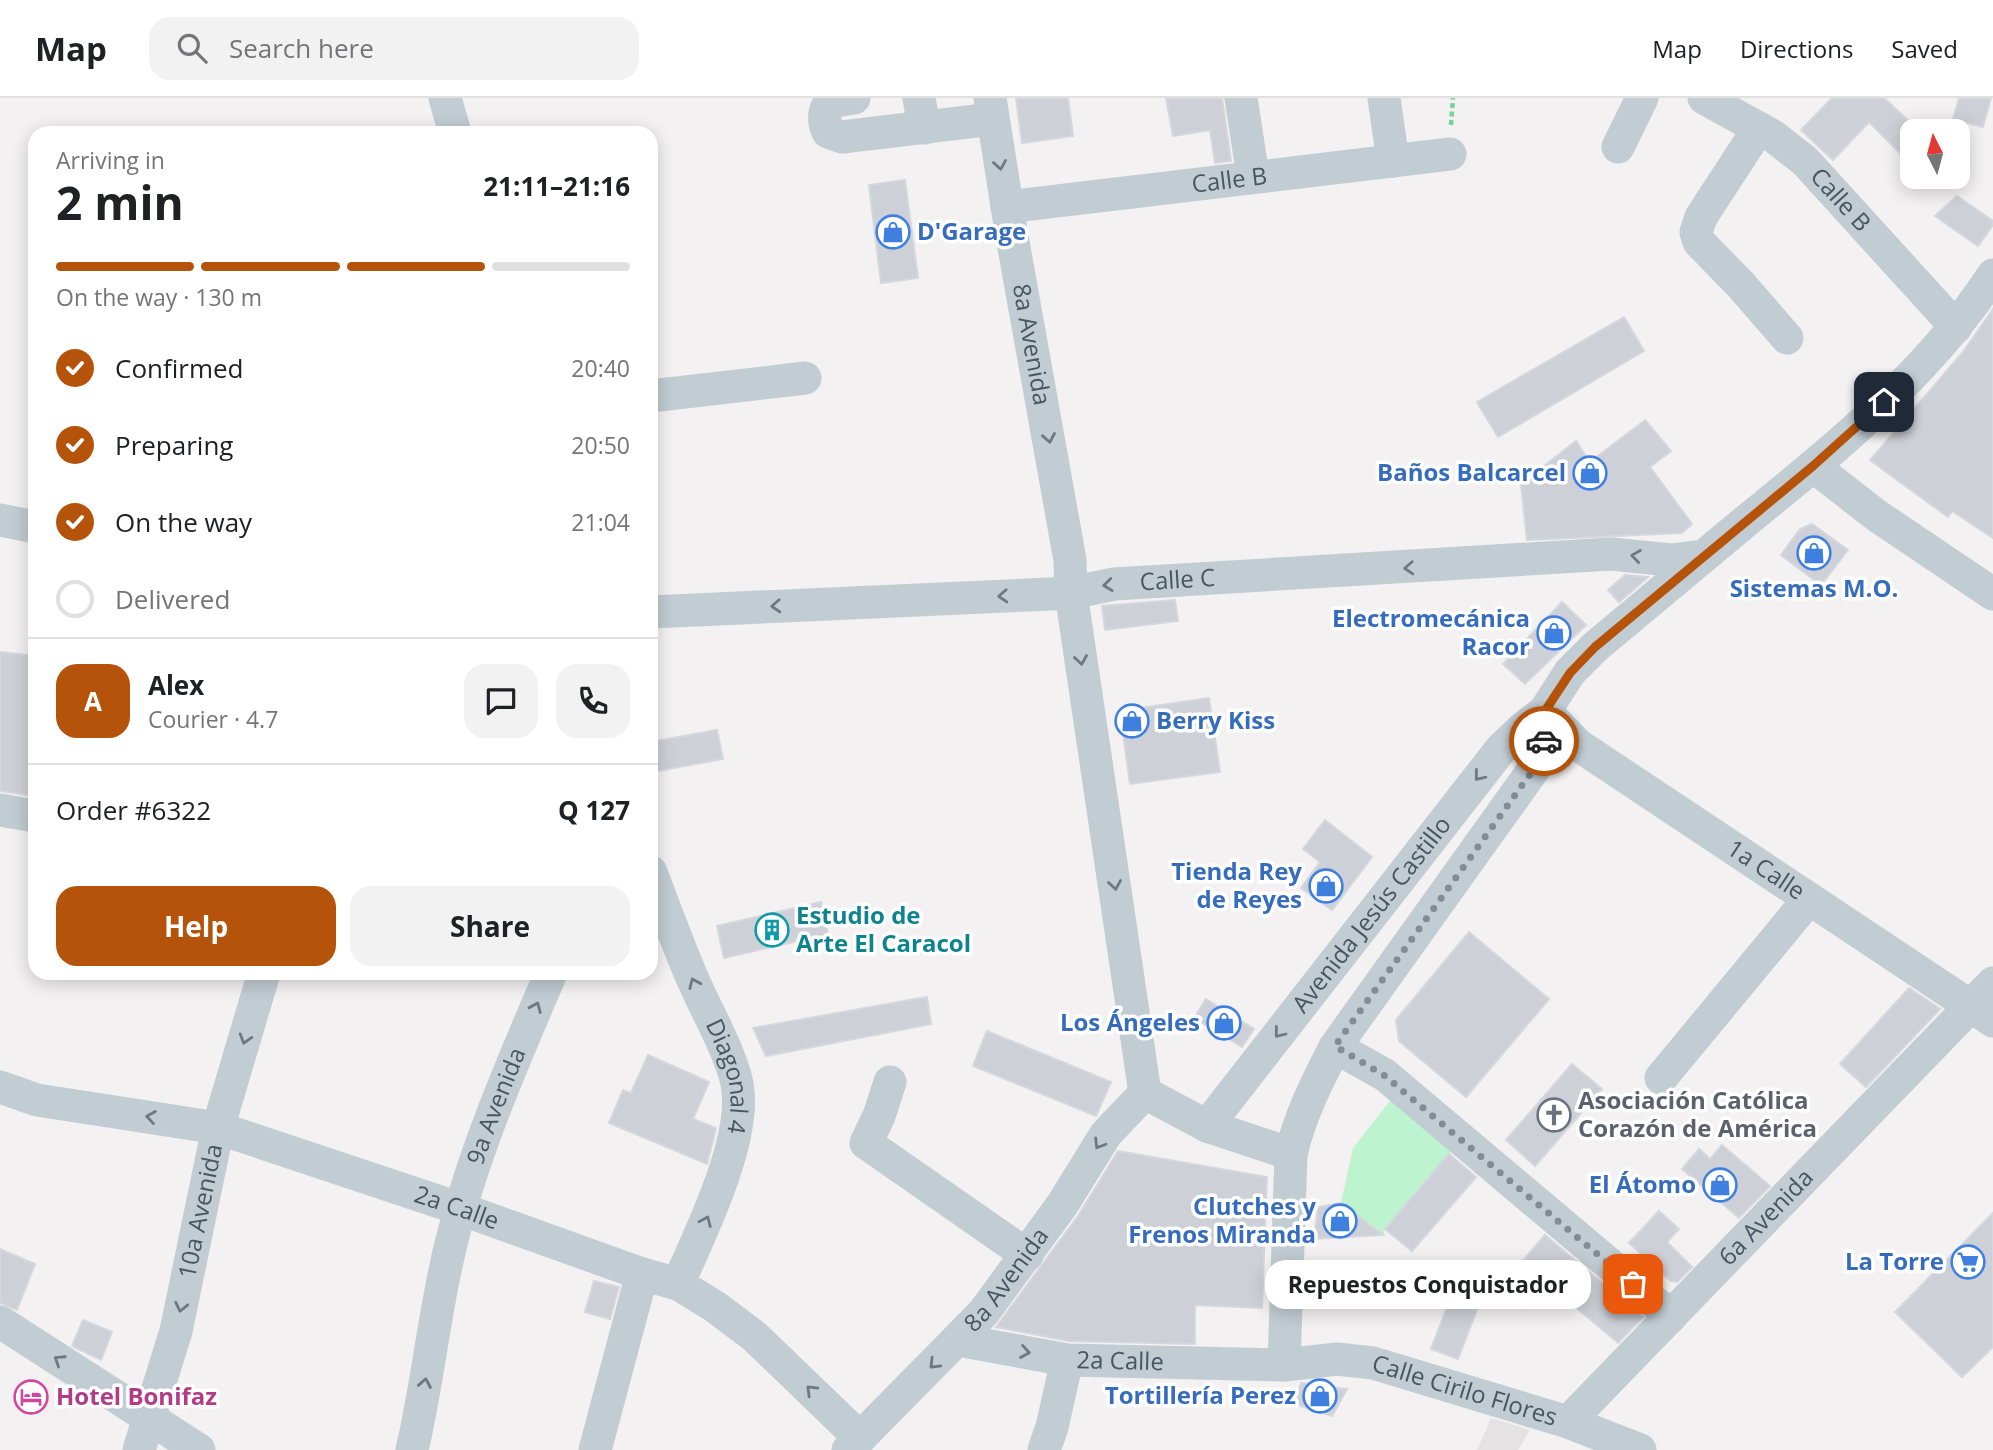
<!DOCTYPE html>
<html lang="en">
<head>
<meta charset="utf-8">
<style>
	:root { --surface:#fff; --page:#f2f2f2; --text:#202124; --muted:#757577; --line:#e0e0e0; --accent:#b45309 }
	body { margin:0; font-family:"Open Sans",sans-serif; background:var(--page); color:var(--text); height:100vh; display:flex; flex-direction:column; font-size:26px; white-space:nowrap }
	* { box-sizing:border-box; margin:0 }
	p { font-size:23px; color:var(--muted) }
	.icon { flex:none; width:38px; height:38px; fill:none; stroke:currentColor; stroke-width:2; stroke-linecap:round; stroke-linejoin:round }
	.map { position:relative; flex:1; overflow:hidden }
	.details { position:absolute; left:28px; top:28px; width:630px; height:854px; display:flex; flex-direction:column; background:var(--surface); border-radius:21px; box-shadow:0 4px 18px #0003 }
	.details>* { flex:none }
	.needle { width:46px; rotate:354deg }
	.controls { position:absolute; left:1900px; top:21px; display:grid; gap:14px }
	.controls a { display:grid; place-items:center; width:70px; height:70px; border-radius:14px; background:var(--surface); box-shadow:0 4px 18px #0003; font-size:35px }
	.pin { position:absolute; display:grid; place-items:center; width:60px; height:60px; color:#fff; margin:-30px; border-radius:14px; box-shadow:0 4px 10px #0006 }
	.courier { position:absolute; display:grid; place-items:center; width:70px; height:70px; margin:-35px; border:5px solid #b45309; border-radius:50%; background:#fff; color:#222; box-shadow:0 2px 9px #0007 }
	.bubble { position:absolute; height:49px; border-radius:21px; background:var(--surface); box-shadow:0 4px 18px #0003; font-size:23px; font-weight:700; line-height:49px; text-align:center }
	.overview em { font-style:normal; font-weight:700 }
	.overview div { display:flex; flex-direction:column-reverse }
	.overview { display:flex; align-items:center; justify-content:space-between; height:119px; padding:0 28px }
	h1 { font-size:46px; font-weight:700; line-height:52px }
	.bar { display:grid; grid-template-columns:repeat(4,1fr); gap:10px 7px; align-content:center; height:84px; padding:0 28px }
	.bar i { height:9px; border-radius:5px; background:var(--line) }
	.bar .active { background:var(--accent) }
	.bar p { grid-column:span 4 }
	.line { display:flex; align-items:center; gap:18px; padding:0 28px; border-top:2px solid var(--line) }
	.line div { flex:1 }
	.round { display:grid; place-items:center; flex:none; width:74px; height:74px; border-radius:21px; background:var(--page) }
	ol { padding:0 28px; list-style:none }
	li { display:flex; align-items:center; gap:21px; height:77px }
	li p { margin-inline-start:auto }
	li .icon { padding:7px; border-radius:50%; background:var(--accent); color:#fff; stroke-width:4 }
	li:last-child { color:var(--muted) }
	li i { width:38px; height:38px; border:4px solid var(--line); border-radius:50% }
	.action { display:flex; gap:14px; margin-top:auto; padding:14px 28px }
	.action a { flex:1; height:80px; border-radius:21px; background:var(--accent); color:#fff; font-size:28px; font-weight:700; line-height:80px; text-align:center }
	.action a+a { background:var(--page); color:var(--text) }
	header { display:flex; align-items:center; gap:42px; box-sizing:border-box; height:98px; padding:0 35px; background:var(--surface); border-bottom:2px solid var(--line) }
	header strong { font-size:33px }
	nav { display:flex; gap:38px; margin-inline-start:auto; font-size:24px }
	.search { width:490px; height:63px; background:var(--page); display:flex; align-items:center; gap:18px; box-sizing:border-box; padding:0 24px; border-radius:21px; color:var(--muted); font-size:26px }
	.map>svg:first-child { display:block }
</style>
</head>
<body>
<header>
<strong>Map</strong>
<div class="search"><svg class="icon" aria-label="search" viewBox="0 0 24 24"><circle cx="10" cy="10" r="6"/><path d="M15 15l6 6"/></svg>Search here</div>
<nav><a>Map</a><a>Directions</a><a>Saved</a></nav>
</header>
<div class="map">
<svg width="1993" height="1352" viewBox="0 0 1993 1352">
	<rect width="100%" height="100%" fill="#f3f1f1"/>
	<polygon fill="#e4e2e3" points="1491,1320 1530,1332 1518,1352 1477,1352"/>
	<polygon fill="#bdf3cf" points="1393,999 1454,1051 1385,1131 1383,1137 1341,1105 1353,1050"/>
	<g fill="#cdd0d6" stroke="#d4d7dd" stroke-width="2">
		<polygon points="1016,0 1068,0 1073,38 1022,45"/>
		<polygon points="1166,0 1222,0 1231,63 1215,65 1210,32 1173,38"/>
		<polygon points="1832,0 1884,0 1913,27 1913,68 1869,24 1833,62 1801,32"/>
		<polygon points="1959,0 1991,0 1983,29 1953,21"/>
		<polygon points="905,82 918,180 881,185 869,87"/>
		<polygon points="1957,98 1993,123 1993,127 1978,148 1935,118"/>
		<polygon points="1993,211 1993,440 1952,413 1948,419 1870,362 1963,254"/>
		<polygon points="1624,219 1644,253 1498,339 1477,304"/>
		<polygon points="1645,322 1671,353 1650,369 1692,426 1682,435 1527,442 1521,386 1576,343 1590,364"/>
		<polygon points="1812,426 1848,452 1821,487 1781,457 1800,431"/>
		<polygon points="1625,477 1648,479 1619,504 1608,492"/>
		<polygon points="1175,502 1178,523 1105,532 1102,508"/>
		<polygon points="1562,504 1586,527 1525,586 1503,566"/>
		<polygon points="0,554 35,558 35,698 0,693"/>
		<polygon points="1209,600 1220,674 1130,686 1120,613"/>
		<polygon points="717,632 723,661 657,673 651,644"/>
		<polygon points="1325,722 1372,759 1332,812 1301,790 1320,764 1303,751"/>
		<polygon points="821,804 828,836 724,860 717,828"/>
		<polygon points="1469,834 1549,901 1466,999 1399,943 1396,922"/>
		<polygon points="1909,890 1940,911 1866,989 1840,966"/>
		<polygon points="927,899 931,926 766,958 753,930"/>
		<polygon points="1206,901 1254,931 1242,949 1194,920"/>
		<polygon points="987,933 1111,984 1096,1018 973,968"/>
		<polygon points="648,957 709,984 693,1021 716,1030 707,1066 609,1025 623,992 631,995"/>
		<polygon points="1572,966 1602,991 1535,1068 1506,1042"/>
		<polygon points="1722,1047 1770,1088 1739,1120 1682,1071 1699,1051 1710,1061"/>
		<polygon points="1118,1053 1267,1079 1262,1210 1195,1207 1195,1246 1069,1243 996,1229 1078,1118"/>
		<polygon points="1449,1056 1476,1079 1412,1153 1385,1131"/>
		<polygon points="1341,1105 1383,1137 1314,1141 1318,1109"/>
		<polygon points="1659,1113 1679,1131 1667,1144 1692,1169 1677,1184 1671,1183 1629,1145"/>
		<polygon points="1993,1115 1993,1249 1962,1279 1895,1214"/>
		<polygon points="1545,1137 1643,1219 1618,1245 1547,1185 1526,1210 1501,1188"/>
		<polygon points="0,1151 35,1166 17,1212 0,1205"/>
		<polygon points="1461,1173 1485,1191 1458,1261 1431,1251"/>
		<polygon points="594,1183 619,1189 610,1221 585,1214"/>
		<polygon points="83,1222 112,1234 101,1262 72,1248"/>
		<polygon points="1301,1285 1347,1291 1332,1318 1295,1306"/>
	</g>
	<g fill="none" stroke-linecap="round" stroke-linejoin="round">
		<polyline stroke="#72d49e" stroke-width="4.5" stroke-dasharray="5 3.5" stroke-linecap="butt" points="1451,27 1453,0"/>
		<g stroke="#c1ccd3" stroke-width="33">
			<polyline points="445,0 455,35"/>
			<path d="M 854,0 L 830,4 C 823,14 823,23 828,34 L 842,39 L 993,21"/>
			<polyline points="919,0 924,30"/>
			<path id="s1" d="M 990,0 L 1011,133 L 1070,462 L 1071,495 L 1145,995"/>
			<polyline points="1241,0 1253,78"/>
			<polyline points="1384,0 1393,63"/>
			<path id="s2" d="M 1704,0 L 1773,38 L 1805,63 L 1956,229"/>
			<polyline points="1759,30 1701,119 1696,134 1699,144 1741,187 1787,240"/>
			<polyline points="1618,49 1642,0"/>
			<path id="s3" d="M 1007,109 L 1450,56"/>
			<polyline points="651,298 805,280"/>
			<polyline points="1813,368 1876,417 1993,496"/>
			<polyline points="0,422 35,429"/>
			<path id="s4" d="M 651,514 L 1071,495 L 1114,486 L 1611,456 L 1671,462 L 1703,458"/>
			<path id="s5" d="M 1545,613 L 1578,647 L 1993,923"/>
			<polyline points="0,712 35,718"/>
			<path id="s6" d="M 651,774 C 665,811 678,848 694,884 C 706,912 736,964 738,993 C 744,1047 700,1136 678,1186"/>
			<polyline points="1335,949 1385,977 1671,1218"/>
			<polyline points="1661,980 1809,801"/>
			<polyline points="890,984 879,1018 866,1045 1027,1157"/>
			<path id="s7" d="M 0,989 L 37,1002 L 218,1030 L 461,1111 L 642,1176 L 678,1186 L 714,1208 L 754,1238 L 860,1340"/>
			<polyline points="1145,995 1207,1028 1291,1056"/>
			<path id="s8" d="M 1207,1028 L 1469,692 L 1501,651 L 1522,631 L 1545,613 L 1570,574 L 1595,549 C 1645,507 1695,465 1746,423 C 1836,350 1929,275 1993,177"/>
			<polyline points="0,1224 199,1352"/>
			<path id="s9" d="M 958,1242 L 1067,1262 L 1284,1267 L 1337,1261 L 1373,1265 L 1568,1324 L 1640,1352"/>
			<path d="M 1284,1267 L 1291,1056 C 1300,1017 1317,984 1335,949 L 1536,668 L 1543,653 L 1545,613"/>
			<path id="s10" d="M 1568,1324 L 1993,885"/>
			<path id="s11" d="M 139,1352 L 176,1233 L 218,1030 L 264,875"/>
			<path id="s12" d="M 412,1352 C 428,1284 434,1214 451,1146 C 474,1052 513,964 551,875"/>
			<polyline points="595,1352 642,1176"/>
			<path id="s13" d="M 848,1352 L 984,1214 L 1062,1107 L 1106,1036 L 1145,995"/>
			<polyline points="1044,1352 1052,1329 1067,1262"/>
		</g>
	</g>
	<defs><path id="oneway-chevron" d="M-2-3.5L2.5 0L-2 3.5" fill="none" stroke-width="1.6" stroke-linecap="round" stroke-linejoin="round" transform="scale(1.75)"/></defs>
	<g stroke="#6c7982">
		<use href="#oneway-chevron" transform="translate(1000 67) rotate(81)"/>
		<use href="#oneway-chevron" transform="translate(1049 340) rotate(80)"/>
		<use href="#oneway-chevron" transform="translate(1636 458) rotate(-172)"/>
		<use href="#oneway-chevron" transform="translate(1409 470) rotate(177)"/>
		<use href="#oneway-chevron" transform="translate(1108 487) rotate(173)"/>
		<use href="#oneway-chevron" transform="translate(1003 498) rotate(177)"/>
		<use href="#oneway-chevron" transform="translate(776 508) rotate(177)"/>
		<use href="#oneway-chevron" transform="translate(1081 562) rotate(81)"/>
		<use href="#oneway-chevron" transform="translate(1479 678) rotate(129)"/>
		<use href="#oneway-chevron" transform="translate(1115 787) rotate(81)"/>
		<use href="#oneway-chevron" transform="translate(694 885) rotate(-114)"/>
		<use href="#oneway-chevron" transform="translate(536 909) rotate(-67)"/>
		<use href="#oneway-chevron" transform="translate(1279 935) rotate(128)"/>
		<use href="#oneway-chevron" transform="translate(245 941) rotate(107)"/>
		<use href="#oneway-chevron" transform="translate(151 1019) rotate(-171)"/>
		<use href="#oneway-chevron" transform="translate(1099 1046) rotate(122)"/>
		<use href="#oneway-chevron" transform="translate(706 1123) rotate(-67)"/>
		<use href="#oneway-chevron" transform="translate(181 1209) rotate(102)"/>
		<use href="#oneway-chevron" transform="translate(1025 1254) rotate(10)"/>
		<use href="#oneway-chevron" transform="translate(59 1262) rotate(-147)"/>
		<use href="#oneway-chevron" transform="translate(934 1266) rotate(135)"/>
		<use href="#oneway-chevron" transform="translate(425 1285) rotate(-80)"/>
		<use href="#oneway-chevron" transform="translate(811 1292) rotate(-135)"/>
	</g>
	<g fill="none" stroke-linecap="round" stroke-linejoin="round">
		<polyline stroke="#838c93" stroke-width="7" stroke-dasharray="0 12.6" points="1544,643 1536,668 1335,948 1385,978 1633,1186"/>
		<polyline stroke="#b45309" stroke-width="9" points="1544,643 1545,613 1570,575 1595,549 1813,368 1884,304"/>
	</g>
	<defs>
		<symbol id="shop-ring" viewBox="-11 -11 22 22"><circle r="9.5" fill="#fff" stroke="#3f7fe0" stroke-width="1.5"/><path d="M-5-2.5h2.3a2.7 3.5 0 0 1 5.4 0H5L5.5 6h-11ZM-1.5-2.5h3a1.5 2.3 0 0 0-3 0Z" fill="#3f7fe0"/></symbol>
		<symbol id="building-ring" viewBox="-11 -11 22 22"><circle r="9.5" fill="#fff" stroke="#0f9aa8" stroke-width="1.5"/><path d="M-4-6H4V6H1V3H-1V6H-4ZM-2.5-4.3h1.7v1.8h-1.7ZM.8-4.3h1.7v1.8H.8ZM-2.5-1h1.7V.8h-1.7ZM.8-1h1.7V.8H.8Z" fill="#0f9aa8"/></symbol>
		<symbol id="church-ring" viewBox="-11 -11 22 22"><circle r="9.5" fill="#fff" stroke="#6b7280" stroke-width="1.5"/><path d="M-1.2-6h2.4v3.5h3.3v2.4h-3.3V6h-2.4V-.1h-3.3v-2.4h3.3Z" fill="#6b7280"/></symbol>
		<symbol id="supermarket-ring" viewBox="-11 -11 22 22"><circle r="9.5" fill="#fff" stroke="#3f7fe0" stroke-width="1.5"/><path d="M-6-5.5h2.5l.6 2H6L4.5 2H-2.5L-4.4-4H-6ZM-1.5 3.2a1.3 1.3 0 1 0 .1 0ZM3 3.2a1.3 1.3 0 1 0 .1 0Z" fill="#3f7fe0"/></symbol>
		<symbol id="hotel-ring" viewBox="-11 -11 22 22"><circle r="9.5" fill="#fff" stroke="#d1479c" stroke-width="1.5"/><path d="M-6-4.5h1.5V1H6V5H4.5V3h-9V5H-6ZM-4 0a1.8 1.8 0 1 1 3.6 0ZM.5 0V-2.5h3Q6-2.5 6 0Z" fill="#d1479c"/></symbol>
	</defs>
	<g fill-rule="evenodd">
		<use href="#shop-ring" x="874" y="115" width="38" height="38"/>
		<use href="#shop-ring" x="1571" y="356" width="38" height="38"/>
		<use href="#shop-ring" x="1795" y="436" width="38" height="38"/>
		<use href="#shop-ring" x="1535" y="516" width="38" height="38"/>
		<use href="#shop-ring" x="1113" y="604" width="38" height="38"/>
		<use href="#shop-ring" x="1307" y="769" width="38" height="38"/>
		<use href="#building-ring" x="753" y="813" width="38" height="38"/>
		<use href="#shop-ring" x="1205" y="906" width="38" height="38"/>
		<use href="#church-ring" x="1535" y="998" width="38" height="38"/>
		<use href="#shop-ring" x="1701" y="1068" width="38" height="38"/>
		<use href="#shop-ring" x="1321" y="1104" width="38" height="38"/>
		<use href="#supermarket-ring" x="1949" y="1145" width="38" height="38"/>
		<use href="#shop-ring" x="1301" y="1279" width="38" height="38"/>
		<use href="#hotel-ring" x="12" y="1280" width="38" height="38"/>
	</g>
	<g text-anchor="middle" stroke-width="7" stroke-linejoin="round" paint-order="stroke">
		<g font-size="24" fill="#475660" stroke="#fff">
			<text dy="8" stroke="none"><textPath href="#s3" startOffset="224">Calle B</textPath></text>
			<text dy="8" stroke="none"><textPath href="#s2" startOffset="172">Calle B</textPath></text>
			<text dy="8" stroke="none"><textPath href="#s1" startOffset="250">8a Avenida</textPath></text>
			<text dy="8" stroke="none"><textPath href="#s4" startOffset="528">Calle C</textPath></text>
			<text dy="8" stroke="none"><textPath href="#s5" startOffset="273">1a Calle</textPath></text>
			<text dy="8" stroke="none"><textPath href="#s8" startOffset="268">Avenida Jesús Castillo</textPath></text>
			<text dy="8" stroke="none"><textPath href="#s6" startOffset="220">Diagonal 4</textPath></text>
			<text dy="8" stroke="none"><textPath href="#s12" startOffset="355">9a Avenida</textPath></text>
			<text dy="8" stroke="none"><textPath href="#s7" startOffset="474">2a Calle</textPath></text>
			<text dy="8" stroke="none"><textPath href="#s11" startOffset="247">10a Avenida</textPath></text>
			<text dy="8" stroke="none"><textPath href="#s10" startOffset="285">6a Avenida</textPath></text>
			<text dy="8" stroke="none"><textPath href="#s13" startOffset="233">8a Avenida</textPath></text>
			<text dy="8" stroke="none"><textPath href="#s9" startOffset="164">2a Calle</textPath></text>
			<text dy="8" stroke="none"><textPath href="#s9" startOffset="513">Calle Cirilo Flores</textPath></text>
		</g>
		<g font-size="24" font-weight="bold" fill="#366cbe" stroke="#fff" text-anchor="end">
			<text x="917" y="142" text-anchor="start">D'Garage</text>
			<text x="1566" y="383">Baños Balcarcel</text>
			<text x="1814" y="499" text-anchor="middle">Sistemas M.O.</text>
			<text x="1530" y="529">Electromecánica<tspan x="1530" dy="28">Racor</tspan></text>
			<text x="1156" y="631" text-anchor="start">Berry Kiss</text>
			<text x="1302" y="782">Tienda Rey<tspan x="1302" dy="28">de Reyes</tspan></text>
			<text x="1200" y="933">Los Ángeles</text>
			<text x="1696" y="1095">El Átomo</text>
			<text x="1316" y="1117">Clutches y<tspan x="1316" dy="28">Frenos Miranda</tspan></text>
			<text x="1944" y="1172">La Torre</text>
			<text x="1296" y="1306">Tortillería Perez</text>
		</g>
		<g font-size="24" font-weight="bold" fill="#0d838f" stroke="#fff" text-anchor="start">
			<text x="796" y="826">Estudio de<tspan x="796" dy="28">Arte El Caracol</tspan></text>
		</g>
		<g font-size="24" font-weight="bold" fill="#5b616d" stroke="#fff" text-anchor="start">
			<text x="1578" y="1011">Asociación Católica<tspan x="1578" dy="28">Corazón de América</tspan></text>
		</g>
		<g font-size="24" font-weight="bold" fill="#b23c85" stroke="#fff" text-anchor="start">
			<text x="56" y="1307">Hotel Bonifaz</text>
		</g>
	</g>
</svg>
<div class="controls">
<a><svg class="needle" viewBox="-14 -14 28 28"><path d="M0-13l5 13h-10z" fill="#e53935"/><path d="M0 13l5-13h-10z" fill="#757577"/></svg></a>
</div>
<div class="pin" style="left:1633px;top:1186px;background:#ea580c"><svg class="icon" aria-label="bag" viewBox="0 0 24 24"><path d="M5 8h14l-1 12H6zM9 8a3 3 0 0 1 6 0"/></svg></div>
<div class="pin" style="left:1884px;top:304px;background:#1f2937"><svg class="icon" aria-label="home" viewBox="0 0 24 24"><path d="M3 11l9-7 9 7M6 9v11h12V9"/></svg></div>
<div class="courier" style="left:1544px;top:643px"><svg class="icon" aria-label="car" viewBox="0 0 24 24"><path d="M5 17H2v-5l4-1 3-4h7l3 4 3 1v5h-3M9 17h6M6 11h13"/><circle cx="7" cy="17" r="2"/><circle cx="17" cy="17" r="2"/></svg></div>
<div class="bubble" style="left:1265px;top:1162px;width:326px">Repuestos Conquistador</div>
<section class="details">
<div class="overview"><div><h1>2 min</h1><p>Arriving in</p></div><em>21:11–21:16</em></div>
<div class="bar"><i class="active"></i><i class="active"></i><i class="active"></i><i></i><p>On the way · 130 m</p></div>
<ol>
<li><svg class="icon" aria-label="check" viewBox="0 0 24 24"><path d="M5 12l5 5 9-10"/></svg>Confirmed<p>20:40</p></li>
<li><svg class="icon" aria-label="check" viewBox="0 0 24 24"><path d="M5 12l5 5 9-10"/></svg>Preparing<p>20:50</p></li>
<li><svg class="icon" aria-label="check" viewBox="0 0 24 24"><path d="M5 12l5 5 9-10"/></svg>On the way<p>21:04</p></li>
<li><i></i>Delivered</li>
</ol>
<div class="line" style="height:126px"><b class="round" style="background:var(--accent);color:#fff">A</b><div><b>Alex</b><p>Courier · 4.7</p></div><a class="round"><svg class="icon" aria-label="chat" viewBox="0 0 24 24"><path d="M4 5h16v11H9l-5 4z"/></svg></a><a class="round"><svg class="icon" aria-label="phone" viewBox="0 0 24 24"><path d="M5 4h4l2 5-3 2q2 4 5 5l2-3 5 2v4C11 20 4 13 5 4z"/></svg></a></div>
<div class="line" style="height:91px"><div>Order #6322</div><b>Q 127</b></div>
<div class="action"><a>Help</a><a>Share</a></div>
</section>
</div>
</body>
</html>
